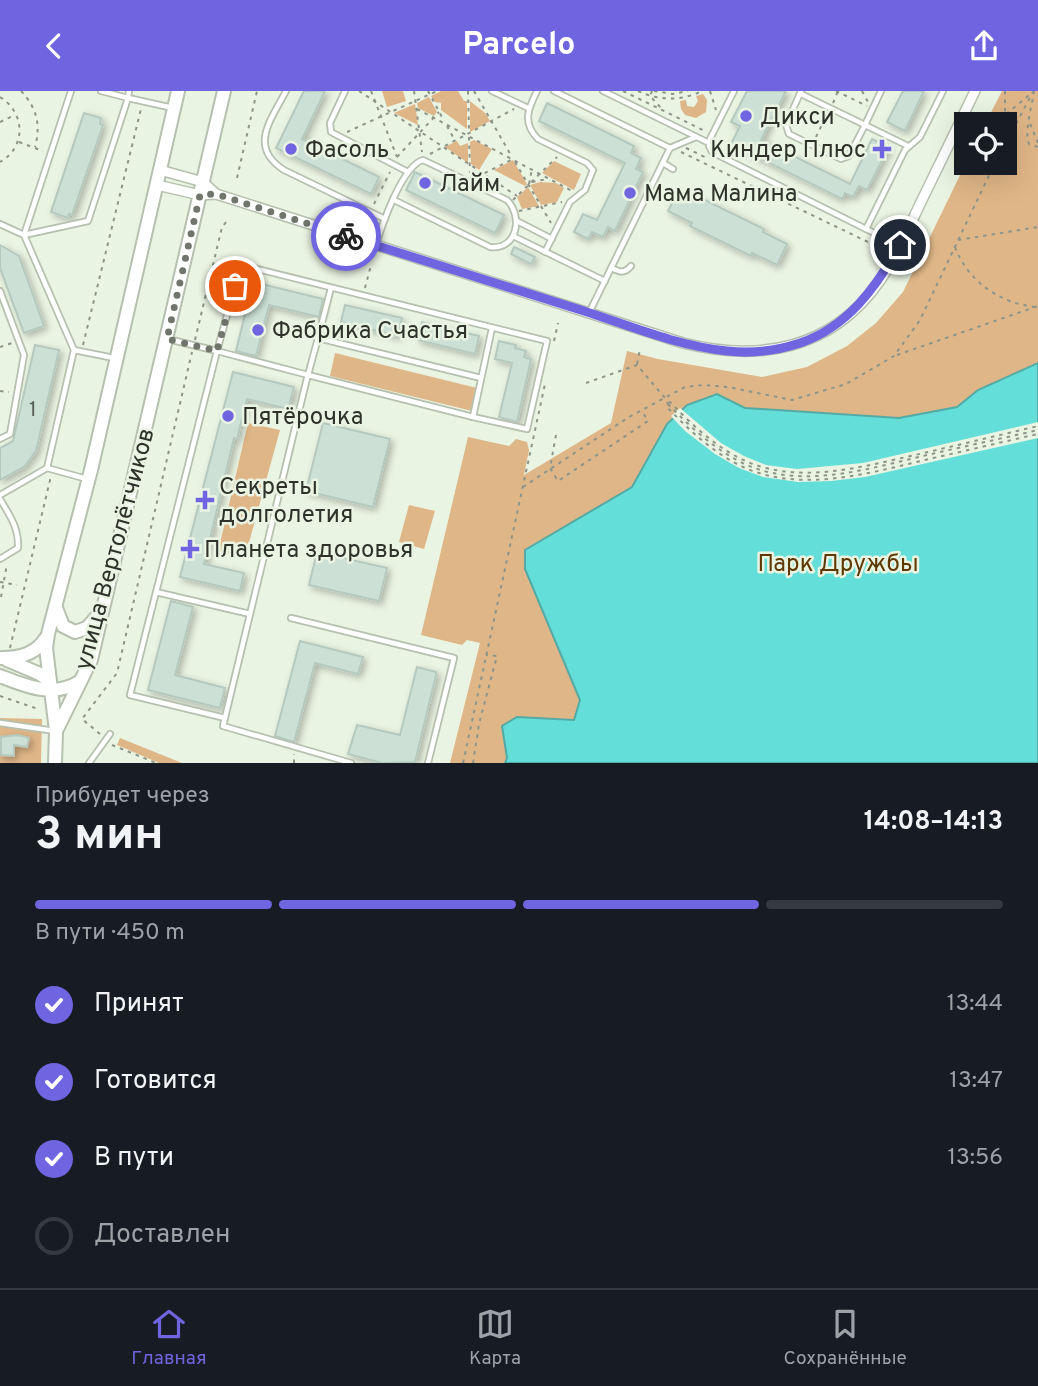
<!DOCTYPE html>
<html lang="ru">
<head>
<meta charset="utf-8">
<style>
	:root { --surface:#171b24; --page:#242831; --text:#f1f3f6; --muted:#9ea1a6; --line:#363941; --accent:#6f65e0 }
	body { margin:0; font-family:Overpass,sans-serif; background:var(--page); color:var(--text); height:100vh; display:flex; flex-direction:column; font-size:26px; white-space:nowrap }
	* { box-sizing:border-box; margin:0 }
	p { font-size:23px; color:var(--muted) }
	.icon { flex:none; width:38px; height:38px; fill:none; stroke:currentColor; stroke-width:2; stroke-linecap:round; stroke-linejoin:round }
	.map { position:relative; height:672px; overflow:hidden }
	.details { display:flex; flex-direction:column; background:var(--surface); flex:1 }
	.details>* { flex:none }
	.tools { position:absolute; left:954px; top:21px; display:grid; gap:14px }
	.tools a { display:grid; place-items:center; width:63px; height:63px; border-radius:0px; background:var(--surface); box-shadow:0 7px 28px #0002; font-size:35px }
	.pin { position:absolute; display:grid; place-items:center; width:60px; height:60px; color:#fff; margin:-30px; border:4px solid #fff; border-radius:50%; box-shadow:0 2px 7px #0007 }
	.courier { position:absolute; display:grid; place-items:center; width:70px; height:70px; margin:-35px; border:5px solid #6f65e0; border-radius:50%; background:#fff; color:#222; box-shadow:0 2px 9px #0007 }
	.headline em { font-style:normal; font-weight:700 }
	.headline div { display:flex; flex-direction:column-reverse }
	.headline { display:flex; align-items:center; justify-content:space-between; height:119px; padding:0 35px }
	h1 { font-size:46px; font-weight:700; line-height:52px }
	.bar { display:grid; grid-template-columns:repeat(4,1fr); gap:10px 7px; align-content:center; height:84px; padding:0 35px }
	.bar i { height:9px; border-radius:5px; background:var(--line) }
	.bar .current { background:var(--accent) }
	.bar p { grid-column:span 4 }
	ol { padding:0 35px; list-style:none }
	li { display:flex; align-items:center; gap:21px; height:77px }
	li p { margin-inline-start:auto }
	li .icon { padding:7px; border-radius:50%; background:var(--accent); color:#fff; stroke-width:4 }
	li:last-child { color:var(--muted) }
	li i { width:38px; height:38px; border:4px solid var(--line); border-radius:50% }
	header { display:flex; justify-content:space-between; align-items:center; height:91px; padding:0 35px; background:var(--accent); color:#fff; font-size:32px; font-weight:700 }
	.tabs { display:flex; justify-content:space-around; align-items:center; height:98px; border-top:2px solid var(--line); background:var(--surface); font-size:19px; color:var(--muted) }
	.tabs a { display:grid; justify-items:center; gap:4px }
	.tabs .current { color:var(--accent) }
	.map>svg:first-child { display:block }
</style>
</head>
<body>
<header><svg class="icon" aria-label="back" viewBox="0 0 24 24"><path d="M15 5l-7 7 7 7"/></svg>Parcelo<svg class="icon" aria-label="share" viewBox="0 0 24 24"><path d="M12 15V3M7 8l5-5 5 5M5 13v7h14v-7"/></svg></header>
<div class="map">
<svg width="1038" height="672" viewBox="0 0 1038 672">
	<defs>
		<filter id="shadow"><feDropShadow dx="3" dy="3" stdDeviation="3.5" flood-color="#0004"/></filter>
	</defs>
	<rect width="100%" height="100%" fill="#eaf4e2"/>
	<g fill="#dfb687">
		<polygon points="382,0 403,0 406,10 387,16"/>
		<polygon points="441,0 458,0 464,10 467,10 467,38 441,19 441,12 435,11 431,5"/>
		<polygon points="1002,0 1038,0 1038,672 450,672 480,552 467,549 462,554 421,544 468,346 509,355 516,348 527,351 529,359 524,384 611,332 627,260 658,268 762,286 807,276 847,255 876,232 903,201 966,72 1004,72 1004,33 985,33"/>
		<polygon points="703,3 707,9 706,21 696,27 685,24 681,18 680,10 686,9 687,15 694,16 698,10 696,5"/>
		<polygon points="429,6 437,21 434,25 418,17 417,12"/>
		<polygon points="470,10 485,22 490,30 470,41"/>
		<polygon points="415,13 418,34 394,22"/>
		<polygon points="474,49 492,58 479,79 471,73 470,51"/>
		<polygon points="457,50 460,55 468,52 468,72 445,56"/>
		<polygon points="513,69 527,93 525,95 494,79"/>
		<polygon points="554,70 581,83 574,99 542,82"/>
		<polygon points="540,91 556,92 564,97 557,111 541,114 530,94"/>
		<polygon points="528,96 539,115 522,118 517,106"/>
		<polygon points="335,262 477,297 472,320 330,285"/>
		<polygon points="248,332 280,339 245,466 218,461"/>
		<polygon points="409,414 435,420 424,458 399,451"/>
		<polygon points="0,627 42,628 41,672 0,672"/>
		<polygon points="120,647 182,672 159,672 117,654"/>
	</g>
	<polygon fill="#64ded9" stroke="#54aaa5" stroke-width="2" points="1038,272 1038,672 505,672 507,667 502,635 517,626 574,629 580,609 525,478 525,459 632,396 667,333 687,314 717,303 745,317 899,327 957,316 978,299"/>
	<polygon fill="#eaf4e2" points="680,317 721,352 744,365 766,374 797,378 863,372 1038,331 1038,347 865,386 831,390 798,391 763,386 739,377 715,363 685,340 671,325"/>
	<g fill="#cce0d5" stroke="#b5c9be" stroke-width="2" filter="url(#shadow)">
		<polygon points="304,0 325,0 302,48 379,86 371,103 276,57"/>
		<polygon points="747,0 786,0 761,49 850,93 872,48 889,56 867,99 859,95 853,106 845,102 842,108 731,53 740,35 731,31"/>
		<polygon points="903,0 924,0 905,40 887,31"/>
		<polygon points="547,12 634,55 631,62 641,67 636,78 643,81 615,140 608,136 603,146 592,141 588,148 574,141 583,123 597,129 625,72 539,30"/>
		<polygon points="84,22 101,27 100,33 103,34 72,124 69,123 68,127 51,121"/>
		<polygon points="415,81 504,124 495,142 406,99"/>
		<polygon points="678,100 701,111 703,108 764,138 763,141 787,153 777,174 752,162 751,165 690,135 692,132 668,120"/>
		<polygon points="0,154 19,165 44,235 24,242 0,177"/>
		<polygon points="514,156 535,166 531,173 511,163"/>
		<polygon points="253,191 323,208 319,226 269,214 256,265 236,260"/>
		<polygon points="345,214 402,227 398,245 341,231"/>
		<polygon points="422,231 479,245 475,263 418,249"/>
		<polygon points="499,250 516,254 515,257 526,260 524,266 531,268 517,331 499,326 512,272 495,268"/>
		<polygon points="35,254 59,259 36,360 24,376 0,389 0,357 13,350"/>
		<polygon points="233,281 294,296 288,318 247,308 237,348 234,347 204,473 244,482 240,500 180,486"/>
		<polygon points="323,332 390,348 373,416 306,400"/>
		<polygon points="317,461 387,477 379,510 309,494"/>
		<polygon points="171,510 193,516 175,584 225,597 220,617 148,599"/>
		<polygon points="300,550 363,566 358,583 315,572 294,651 275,645"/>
		<polygon points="417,576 436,581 436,584 415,671 382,672 348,663 357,634 400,644"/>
		<polygon points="18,644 29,647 27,656 14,654 14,665 1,664 1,646"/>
	</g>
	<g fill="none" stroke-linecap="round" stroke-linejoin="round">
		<defs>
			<g id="service">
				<polyline points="71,0 24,144 88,130 128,7 101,0"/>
				<polyline points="129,0 128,7 173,17"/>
				<path d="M 286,0 C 271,29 248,56 284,79 L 385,128"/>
				<polyline points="345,0 330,32 331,41 408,81"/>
				<polyline points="492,0 528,17"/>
				<path d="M 537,0 C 528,18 522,32 538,48 L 587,72 L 593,79 L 585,99 L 570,111 L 545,161"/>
				<polyline points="554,0 670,57"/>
				<polyline points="603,0 709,52"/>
				<polyline points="734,0 710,48 709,55 712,61 866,138"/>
				<polyline points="801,0 786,34 789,43 841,68 849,65 865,34 908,55"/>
				<polyline points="801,3 865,34 881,0"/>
				<polyline points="663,72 673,78"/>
				<polyline points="517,130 552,148"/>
				<polyline points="0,133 24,144 74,259 47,377 0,404"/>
				<polyline points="513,145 605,190"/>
				<path d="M 376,154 C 382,134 402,75 423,69 L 507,109 C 523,125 518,159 490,156 L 394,109"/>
				<polyline points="899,154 866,138 905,59 920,46 943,0"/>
				<path d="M 611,177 C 620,181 624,183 631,175"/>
				<polyline points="0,200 24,264 10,343 0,348"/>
				<polyline points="589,222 670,57 696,46"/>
				<polyline points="318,247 331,197"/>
				<polyline points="168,248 217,260 130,604 225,627"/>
				<polyline points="74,259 114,267"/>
				<polyline points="308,283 223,635 351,672"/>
				<polyline points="308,284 473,326"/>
				<polyline points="481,287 318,247 308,284 217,260 241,174 547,250 527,338 473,326 492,237"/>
				<polyline points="47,377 87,388"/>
				<path d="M 0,408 C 10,425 19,437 18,457 L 0,468"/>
				<polyline points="156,501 250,523"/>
				<polyline points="291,527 454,567 428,672"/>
				<polyline points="0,632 55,640"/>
				<polyline points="89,672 110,643"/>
			</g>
			<g id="minor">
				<polyline points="160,79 203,91 216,103"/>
				<path d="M 157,94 L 200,104 L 216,103 L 683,252 C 759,271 831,259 879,191 C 896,167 908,138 921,111 C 939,74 957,37 975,0"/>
			</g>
			<g id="secondary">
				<polyline points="56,517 63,535 75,541 87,537 100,522"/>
				<path d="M 2,567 C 20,567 36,563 46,547"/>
				<polyline points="7,569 40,583 49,590"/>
				<path d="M 0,585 C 26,595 53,607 79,591"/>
				<polyline points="56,640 91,569 224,0"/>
				<polyline points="55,672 56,640 46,557 48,543 91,379 178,0"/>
			</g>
		</defs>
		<use href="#service" stroke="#b6c0af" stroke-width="8"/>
		<use href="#minor" stroke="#b6c0af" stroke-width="12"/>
		<use href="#secondary" stroke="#b6c0af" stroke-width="16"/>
		<g stroke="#8e9588" stroke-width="2" stroke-dasharray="3.5 5" stroke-linecap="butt">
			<path d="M 21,0 C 37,17 41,34 35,56"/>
			<polyline points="359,0 517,105"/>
			<polyline points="371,0 397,66"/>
			<polyline points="414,0 422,61"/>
			<polyline points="428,0 444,30"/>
			<polyline points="468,0 469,40"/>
			<polyline points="474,0 512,66"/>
			<polyline points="623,0 707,41"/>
			<path d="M 638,0 C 659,10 682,10 702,0"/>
			<polyline points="652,0 650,5 662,18"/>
			<polyline points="654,0 673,3 688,0"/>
			<polyline points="710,0 716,19"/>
			<polyline points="836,0 867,15"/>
			<polyline points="862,0 868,11"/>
			<polyline points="1005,0 1005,24 1033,1"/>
			<path d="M 1034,0 C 1032,16 1024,40 1029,53 L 1038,56"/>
			<path d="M 0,6 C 25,21 27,56 0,71"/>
			<polyline points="833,12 838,0"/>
			<polyline points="417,18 574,101"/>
			<polyline points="0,31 15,24"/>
			<polyline points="1030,33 1038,52"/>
			<polyline points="447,35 454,48"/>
			<polyline points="347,41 437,0"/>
			<polyline points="469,46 470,82"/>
			<polyline points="816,46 827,23"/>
			<polyline points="19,51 43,60"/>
			<polyline points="1004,55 1033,1"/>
			<polyline points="686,57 707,67"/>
			<polyline points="681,61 870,152"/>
			<polyline points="430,63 514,18"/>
			<polyline points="397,66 439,21"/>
			<polyline points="515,71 551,132"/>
			<polyline points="477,86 513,68"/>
			<polyline points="237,87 257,0"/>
			<polyline points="532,91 547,88"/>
			<polyline points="529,93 532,78"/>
			<polyline points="513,109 557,66"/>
			<polyline points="374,113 390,81"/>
			<polyline points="519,120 562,111"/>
			<polyline points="958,149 1038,136"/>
			<path d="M 955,156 C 968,190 999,212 1035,216"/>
			<polyline points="365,197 371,174"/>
			<polyline points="195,249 222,136 227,130"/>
			<polyline points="554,250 558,232"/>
			<polyline points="83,254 141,18"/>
			<polyline points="0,256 12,252"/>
			<polyline points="897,264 1038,215"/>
			<polyline points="637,273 640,258"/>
			<path d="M 586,292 L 637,274 L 665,307 L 668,313 L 666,315 C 688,338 712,361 741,375 C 799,403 870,382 929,368 C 965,360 1002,351 1038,343"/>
			<polyline points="0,300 9,301"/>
			<path d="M 669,312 L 670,311 C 696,338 728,368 766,377 C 817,390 873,373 924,362 C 962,353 1000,344 1038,335"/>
			<path d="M 668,313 C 694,340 727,370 764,380 C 816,394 872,377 923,365 C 961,356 1000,348 1038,339"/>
			<polyline points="556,344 550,377 558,390 648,330 642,320"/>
			<polyline points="523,396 629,326 685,296 703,294 728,296 792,309 846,293 894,265 920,229 995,72"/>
			<polyline points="0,491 17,494"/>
			<polyline points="1,506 7,473"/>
			<polyline points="10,557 51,385"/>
			<polyline points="0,605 38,618"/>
			<polyline points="100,643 82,628 117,582 192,261"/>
			<polyline points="112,654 156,672"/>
			<polyline points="294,672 294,663"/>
			<polyline points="463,672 545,293"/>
			<polyline points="473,672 479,633 497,565 486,564"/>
		</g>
		<use href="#service" stroke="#fff" stroke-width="4.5"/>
		<use href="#minor" stroke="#fff" stroke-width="9"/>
		<use href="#secondary" stroke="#fff" stroke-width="12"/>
	</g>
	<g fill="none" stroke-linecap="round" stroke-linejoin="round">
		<polyline stroke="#70766b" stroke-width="7" stroke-dasharray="0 12.6" points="235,195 217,260 167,248 200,104 216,103 346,145"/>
		<path stroke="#6f65e0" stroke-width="9" d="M 346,145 C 425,170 505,195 584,220 C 630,235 678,255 727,260 C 752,263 776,260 800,252 C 848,236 876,196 900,154"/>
	</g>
	<g fill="#6f65e0" stroke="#eaf4e2" stroke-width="2.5">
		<circle cx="746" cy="25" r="7"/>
		<circle cx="291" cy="58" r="7"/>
		<path d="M878.5 47.5h7v7h7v7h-7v7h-7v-7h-7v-7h7z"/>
		<circle cx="425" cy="92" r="7"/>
		<circle cx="630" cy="102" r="7"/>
		<circle cx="258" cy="239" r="7"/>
		<circle cx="228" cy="325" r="7"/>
		<path d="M201.5 398.5h7v7h7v7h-7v7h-7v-7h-7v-7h7z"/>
		<path d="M186.5 447.5h7v7h7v7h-7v7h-7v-7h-7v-7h7z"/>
	</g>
	<g text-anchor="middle" stroke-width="5" stroke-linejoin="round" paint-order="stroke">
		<g font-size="21" fill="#565e56">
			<text x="33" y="325">1</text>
		</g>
		<g font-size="24" fill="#2e322b" stroke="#eaf4e2" text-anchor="start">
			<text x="760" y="33">Дикси</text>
			<text x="305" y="66">Фасоль</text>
			<text x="866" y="66" text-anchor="end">Киндер Плюс</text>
			<text x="439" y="100">Лайм</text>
			<text x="644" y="110">Мама Малина</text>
			<text x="272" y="247">Фабрика Счастья</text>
			<text x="242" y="333">Пятёрочка</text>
			<text x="219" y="403">Секреты<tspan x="219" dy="28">долголетия</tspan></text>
			<text x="204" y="466">Планета здоровья</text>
		</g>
		<g font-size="24" fill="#2e322b" stroke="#eaf4e2">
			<text transform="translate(114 458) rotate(-75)" y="8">улица Вертолётчиков</text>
		</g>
		<g font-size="24" fill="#5d3800" stroke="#eaf4e2">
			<text x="838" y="480">Парк Дружбы</text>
		</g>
	</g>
</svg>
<div class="tools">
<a><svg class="icon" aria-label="locate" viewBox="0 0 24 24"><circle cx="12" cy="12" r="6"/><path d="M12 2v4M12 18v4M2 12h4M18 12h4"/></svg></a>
</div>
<div class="pin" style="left:235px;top:195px;background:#ea580c"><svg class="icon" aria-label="bag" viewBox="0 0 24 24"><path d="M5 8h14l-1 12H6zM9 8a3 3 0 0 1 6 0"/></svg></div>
<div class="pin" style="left:900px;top:154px;background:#1f2937"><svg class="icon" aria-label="home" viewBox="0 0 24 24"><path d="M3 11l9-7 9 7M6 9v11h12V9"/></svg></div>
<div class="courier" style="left:346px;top:145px"><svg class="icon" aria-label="bike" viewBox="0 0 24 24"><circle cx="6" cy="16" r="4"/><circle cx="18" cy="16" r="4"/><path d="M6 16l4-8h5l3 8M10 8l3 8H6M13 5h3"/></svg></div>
</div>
<section class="details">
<div class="headline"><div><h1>3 мин</h1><p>Прибудет через</p></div><em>14:08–14:13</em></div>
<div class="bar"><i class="current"></i><i class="current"></i><i class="current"></i><i></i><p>В пути · 450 m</p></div>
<ol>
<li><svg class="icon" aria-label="check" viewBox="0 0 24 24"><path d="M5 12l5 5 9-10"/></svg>Принят<p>13:44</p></li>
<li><svg class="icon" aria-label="check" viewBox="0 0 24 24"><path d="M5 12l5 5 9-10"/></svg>Готовится<p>13:47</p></li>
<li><svg class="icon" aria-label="check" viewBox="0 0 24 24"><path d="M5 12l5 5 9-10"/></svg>В пути<p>13:56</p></li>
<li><i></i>Доставлен</li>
</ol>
</section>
<nav class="tabs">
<a class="current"><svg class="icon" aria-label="home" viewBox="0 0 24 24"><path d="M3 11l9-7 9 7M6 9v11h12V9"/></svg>Главная</a>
<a><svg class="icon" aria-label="map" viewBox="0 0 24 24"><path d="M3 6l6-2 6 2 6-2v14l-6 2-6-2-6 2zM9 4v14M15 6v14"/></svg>Карта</a>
<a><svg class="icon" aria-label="saved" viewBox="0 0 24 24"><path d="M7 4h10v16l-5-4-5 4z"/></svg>Сохранённые</a>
</nav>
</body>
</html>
